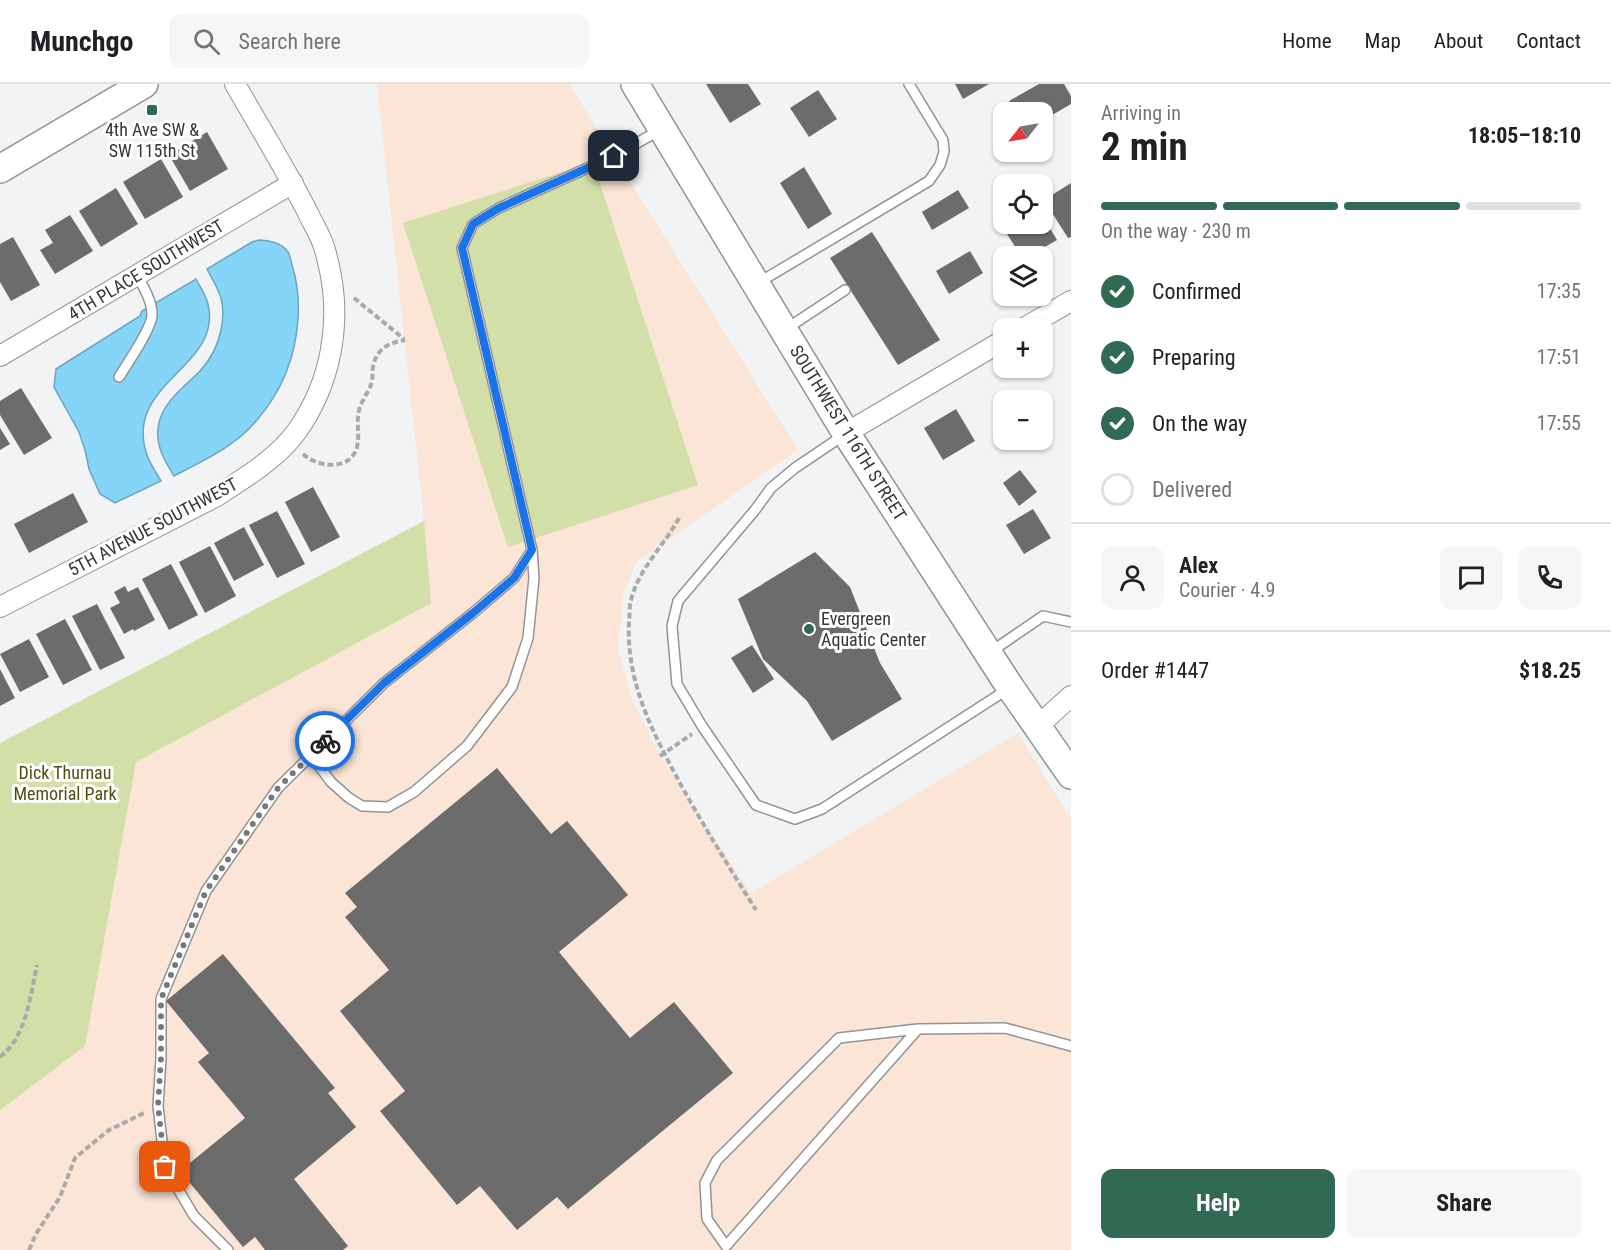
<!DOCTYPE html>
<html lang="en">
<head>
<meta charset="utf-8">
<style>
	:root { --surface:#fff; --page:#f6f6f6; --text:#202124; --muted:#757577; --line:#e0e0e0; --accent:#316a52 }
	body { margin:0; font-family:"Roboto Condensed",sans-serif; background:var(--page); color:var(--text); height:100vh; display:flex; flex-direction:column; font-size:22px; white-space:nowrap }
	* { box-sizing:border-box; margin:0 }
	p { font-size:20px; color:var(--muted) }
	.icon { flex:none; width:33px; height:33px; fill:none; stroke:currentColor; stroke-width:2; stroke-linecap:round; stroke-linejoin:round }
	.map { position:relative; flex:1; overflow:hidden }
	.details { display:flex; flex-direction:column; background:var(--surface); width:540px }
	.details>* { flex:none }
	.needle { width:39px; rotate:239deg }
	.fabs { position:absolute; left:993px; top:18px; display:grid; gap:12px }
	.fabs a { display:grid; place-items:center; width:60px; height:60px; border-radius:12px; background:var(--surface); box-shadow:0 2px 4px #0004; font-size:30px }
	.pin { position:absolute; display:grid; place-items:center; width:51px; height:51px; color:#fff; margin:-26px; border-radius:12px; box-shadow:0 3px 9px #0006 }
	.courier { position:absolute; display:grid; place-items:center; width:60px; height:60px; margin:-30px; border:4px solid #1a73e8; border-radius:50%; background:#fff; color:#222; box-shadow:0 2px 8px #0007 }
	.headline em { font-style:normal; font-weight:700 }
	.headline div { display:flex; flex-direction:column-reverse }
	.headline { display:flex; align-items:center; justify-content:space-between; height:102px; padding:0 30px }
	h1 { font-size:39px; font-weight:700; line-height:45px }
	.bar { display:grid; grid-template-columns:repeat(4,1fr); gap:9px 6px; align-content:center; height:72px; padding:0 30px }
	.bar i { height:8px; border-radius:4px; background:var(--line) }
	.bar .on { background:var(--accent) }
	.bar p { grid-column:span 4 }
	.line { display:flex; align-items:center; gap:15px; padding:0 30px; border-top:2px solid var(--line) }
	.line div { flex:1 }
	.round { display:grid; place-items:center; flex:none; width:63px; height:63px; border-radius:12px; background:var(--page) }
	ol { padding:0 30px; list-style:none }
	li { display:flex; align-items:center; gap:18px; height:66px }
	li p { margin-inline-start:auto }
	li .icon { padding:6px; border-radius:50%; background:var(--accent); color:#fff; stroke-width:4 }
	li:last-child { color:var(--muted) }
	li i { width:33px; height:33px; border:3px solid var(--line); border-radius:50% }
	.action { display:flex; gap:12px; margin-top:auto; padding:12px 30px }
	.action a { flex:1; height:69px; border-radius:12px; background:var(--accent); color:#fff; font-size:24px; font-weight:700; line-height:69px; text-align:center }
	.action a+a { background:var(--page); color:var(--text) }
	header { display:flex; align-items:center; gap:36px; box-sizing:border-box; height:84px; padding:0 30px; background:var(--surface); border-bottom:2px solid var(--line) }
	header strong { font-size:28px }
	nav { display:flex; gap:33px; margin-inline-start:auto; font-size:21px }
	.search { width:420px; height:54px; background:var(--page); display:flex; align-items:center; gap:15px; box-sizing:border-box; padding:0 21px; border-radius:12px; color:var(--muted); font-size:22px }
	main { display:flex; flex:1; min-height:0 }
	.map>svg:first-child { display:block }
</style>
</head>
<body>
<header>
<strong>Munchgo</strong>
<div class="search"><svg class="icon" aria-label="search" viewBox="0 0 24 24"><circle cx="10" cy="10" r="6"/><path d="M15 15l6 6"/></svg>Search here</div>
<nav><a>Home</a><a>Map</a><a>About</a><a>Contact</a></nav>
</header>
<main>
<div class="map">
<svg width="1071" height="1166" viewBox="0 0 1071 1166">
	<rect width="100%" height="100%" fill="#f2f3f5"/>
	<polygon fill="#fae5d6" points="377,0 569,0 798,366 636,478 623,511 618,565 632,615 660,672 751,809 1018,649 1071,735 1071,1166 0,1166 0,659 424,437"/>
	<g fill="#d2dfa9">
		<polygon points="593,78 698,401 508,463 403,139"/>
		<polygon points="424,437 431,519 136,678 85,962 0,1026 0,659"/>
	</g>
	<g fill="#84d5f8" stroke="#6da5be" stroke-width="1.5">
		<path d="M 259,156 C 269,156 282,159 288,168 C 290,171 291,177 292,181 C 303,215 299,256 286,289 C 279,306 269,322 257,336 C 235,363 204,376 174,392 C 167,380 159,368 158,354 C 155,323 181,306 200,287 C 211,275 218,261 221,246 C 223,236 224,225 221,214 C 218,204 212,195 207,185 L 252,158 Z"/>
		<path d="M 196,195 C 200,203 206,211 208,220 C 223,283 125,298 146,368 C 149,379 156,388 161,397 L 115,419 L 100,410 L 89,385 L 85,366 L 79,348 L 54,303 L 56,285 L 140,232 L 142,227 Z"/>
	</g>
	<g fill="#6c6c6d">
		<polygon points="706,0 748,0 761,20 730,39"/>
		<polygon points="955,0 989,0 963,15"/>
		<polygon points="1039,0 1064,0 1071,12 1071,20 1042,37 1042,28 1016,28 1009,17"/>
		<polygon points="818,6 837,35 809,53 790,24"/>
		<polygon points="207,48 228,85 190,107 169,71"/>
		<polygon points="161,75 183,113 145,135 123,98"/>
		<polygon points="804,83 832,130 808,145 780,99"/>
		<polygon points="1071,99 1071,153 1068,154 1044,116"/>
		<polygon points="116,104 138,140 101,163 79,127"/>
		<polygon points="958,106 969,124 932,146 922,128"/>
		<polygon points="70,131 93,167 55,190 40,166 53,159 45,146"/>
		<polygon points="1042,131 1057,156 1029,172 1021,172 1007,150 1025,140 1042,140"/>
		<polygon points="872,148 940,256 898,281 830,174"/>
		<polygon points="13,153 40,201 11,217 0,198 0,160"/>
		<polygon points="970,167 983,189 949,210 936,187"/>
		<polygon points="21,304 52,354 24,371 0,331 0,317"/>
		<polygon points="956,325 975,357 943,376 924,344"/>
		<polygon points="0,344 10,360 0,366"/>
		<polygon points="1020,386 1037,408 1019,422 1003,399"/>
		<polygon points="313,403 340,453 311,468 285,418"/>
		<polygon points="73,409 88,438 29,469 14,440"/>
		<polygon points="1033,425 1051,454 1024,470 1006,441"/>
		<polygon points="277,427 305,480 277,494 249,441"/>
		<polygon points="244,443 264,481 234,497 214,459"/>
		<polygon points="210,462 236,512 205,529 179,478"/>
		<polygon points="815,468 850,503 880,579 902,615 832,657 807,617 763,575 738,515"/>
		<polygon points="171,480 198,531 169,546 142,495"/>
		<polygon points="125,502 128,508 138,503 155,536 134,547 133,545 124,550 110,524 120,519 114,508"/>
		<polygon points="97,520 125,574 100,586 72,532"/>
		<polygon points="65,535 92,586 63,601 36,550"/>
		<polygon points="29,555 49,593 20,608 0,570"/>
		<polygon points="752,561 774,595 753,609 731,574"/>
		<polygon points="0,585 15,614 0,622"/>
		<polygon points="497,684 551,750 567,737 628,811 559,868 630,954 674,918 733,989 568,1125 557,1113 517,1146 480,1102 457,1121 380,1027 405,1007 340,927 389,886 345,833 357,823 345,809"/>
		<polygon points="223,870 335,1004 328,1009 356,1043 294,1095 348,1162 343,1166 265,1166 255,1153 243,1163 180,1087 245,1034 198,978 209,969 166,917"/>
	</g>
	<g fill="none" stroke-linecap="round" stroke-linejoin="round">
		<defs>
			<g id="lane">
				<polyline points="758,199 929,97 940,81 944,68 943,56 909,0"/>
				<polyline points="786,245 845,206"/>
				<path d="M 119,293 C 127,280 152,244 152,231 C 152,216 143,203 137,191"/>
				<polyline points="844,351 795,384 771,404 755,426 678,517 672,542 677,600 702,642 756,721 795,735 822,725 1008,605"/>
				<polyline points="989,569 1043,532 1071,538"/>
				<polyline points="311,671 331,698 349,714 362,722 388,723 414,708 467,662 512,603 528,554 534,494 532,466"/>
				<polyline points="918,945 726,1162 707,1135 705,1099 717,1076 839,954 918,945 1005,944 1071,962"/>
				<polyline points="228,1166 194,1132 165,1083 158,1022 161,974 161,915 206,807 278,704 384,599 473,529 514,494 532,466 462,164 473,140 499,124 614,72 660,46"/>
			</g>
			<g id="street">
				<polyline points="1024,244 1071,217"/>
				<polyline points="0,272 293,99"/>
				<polyline points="846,349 1004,256"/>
				<path d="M 0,523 L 215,413 C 243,395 278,374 297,347 C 331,299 342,239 329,182 C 327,175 326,167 323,160 C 319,149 312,138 307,127 C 285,84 259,42 235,0"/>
				<polyline points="1038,642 1071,612"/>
			</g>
			<g id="secondary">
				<polyline points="635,0 846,349 1010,603 1071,691"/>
				<polyline points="0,85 144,0"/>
			</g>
		</defs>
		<use href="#lane" stroke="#929394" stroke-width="12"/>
		<use href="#street" stroke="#929394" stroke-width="22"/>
		<use href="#secondary" stroke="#929394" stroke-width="30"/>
		<g stroke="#a9aaac" stroke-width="4" stroke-dasharray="6 3" stroke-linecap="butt">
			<polyline points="354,214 404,255"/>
			<path d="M 303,370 C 318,384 351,387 357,363 C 360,351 356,338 359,326 C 362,315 370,307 372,297 C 373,292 372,288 373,283 C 376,265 388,259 405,256"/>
			<path d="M 679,434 C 664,462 639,484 631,516 C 629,523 630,531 629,538 C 626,599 653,649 681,701 C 705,744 730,785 756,826"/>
			<polyline points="660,672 692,650"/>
			<path d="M 0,973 C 27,952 30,912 37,881"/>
			<polyline points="29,1166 36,1150 60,1113 75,1074 109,1046 144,1029"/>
		</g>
		<use href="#lane" stroke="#fff" stroke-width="9"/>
		<use href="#street" stroke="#fff" stroke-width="20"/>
		<use href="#secondary" stroke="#fff" stroke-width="27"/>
	</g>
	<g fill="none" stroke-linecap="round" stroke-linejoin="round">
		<polyline stroke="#78787a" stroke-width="6" stroke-dasharray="0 10.8" points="165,1083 158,1022 161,974 161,915 206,807 278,704 325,657"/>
		<polyline stroke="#1a73e8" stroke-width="8" points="325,657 384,599 473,529 514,494 532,466 462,164 473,140 499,124 614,72"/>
	</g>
	<g fill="#316a52" stroke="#fff" stroke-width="2">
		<rect x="146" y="20" width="12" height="12" rx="3"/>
		<circle cx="809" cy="545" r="6"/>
	</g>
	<g text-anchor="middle" stroke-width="6" stroke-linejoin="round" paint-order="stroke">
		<g font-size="18" fill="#363637" stroke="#fff">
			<text x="152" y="52">4th Ave SW &amp;<tspan x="152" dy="21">SW 115th St</tspan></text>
			<text x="821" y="541" text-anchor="start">Evergreen<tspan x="821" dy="21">Aquatic Center</tspan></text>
		</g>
		<g font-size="18" fill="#363637" stroke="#fff">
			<text transform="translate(146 186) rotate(-31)" y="6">4TH PLACE SOUTHWEST</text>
			<text transform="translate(848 349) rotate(58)" y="6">SOUTHWEST 116TH STREET</text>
			<text transform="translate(153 443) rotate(-28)" y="6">5TH AVENUE SOUTHWEST</text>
		</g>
		<g font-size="18" fill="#475311" stroke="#fff">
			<text x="65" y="695">Dick Thurnau<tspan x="65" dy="21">Memorial Park</tspan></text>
		</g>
	</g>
</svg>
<div class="fabs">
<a><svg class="needle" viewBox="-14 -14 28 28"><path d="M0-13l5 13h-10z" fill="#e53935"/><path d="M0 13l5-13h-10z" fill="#757577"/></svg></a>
<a><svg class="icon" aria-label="locate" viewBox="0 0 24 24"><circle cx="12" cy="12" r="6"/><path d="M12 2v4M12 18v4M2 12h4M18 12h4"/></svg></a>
<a><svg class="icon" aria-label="layers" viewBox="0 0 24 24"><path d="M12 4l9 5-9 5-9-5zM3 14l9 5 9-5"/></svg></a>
<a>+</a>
<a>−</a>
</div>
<div class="pin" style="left:165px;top:1083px;background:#ea580c"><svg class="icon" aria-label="bag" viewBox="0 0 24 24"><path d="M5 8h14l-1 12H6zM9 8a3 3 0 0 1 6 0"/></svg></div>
<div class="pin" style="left:614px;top:72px;background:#1f2937"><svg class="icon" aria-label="home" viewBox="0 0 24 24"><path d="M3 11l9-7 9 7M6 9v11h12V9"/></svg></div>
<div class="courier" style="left:325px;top:657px"><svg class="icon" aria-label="bike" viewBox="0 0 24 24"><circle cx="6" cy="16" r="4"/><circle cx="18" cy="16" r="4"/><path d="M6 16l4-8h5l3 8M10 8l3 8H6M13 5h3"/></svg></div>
</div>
<section class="details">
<div class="headline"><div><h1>2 min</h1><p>Arriving in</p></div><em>18:05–18:10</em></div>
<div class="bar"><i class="on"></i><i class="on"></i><i class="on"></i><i></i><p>On the way · 230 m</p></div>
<ol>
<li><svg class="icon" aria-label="check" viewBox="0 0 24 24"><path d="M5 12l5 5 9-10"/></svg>Confirmed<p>17:35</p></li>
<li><svg class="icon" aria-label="check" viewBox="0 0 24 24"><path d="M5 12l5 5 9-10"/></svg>Preparing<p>17:51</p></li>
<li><svg class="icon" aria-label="check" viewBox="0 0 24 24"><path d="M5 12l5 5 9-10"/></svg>On the way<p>17:55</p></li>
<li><i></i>Delivered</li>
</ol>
<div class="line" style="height:108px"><a class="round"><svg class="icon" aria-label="person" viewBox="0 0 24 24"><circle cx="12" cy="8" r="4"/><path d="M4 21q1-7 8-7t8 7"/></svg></a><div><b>Alex</b><p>Courier · 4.9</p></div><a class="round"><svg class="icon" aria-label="chat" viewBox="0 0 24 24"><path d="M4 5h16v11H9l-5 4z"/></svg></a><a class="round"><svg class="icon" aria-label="phone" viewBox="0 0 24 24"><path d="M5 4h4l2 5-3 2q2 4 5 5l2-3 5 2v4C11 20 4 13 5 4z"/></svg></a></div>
<div class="line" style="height:78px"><div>Order #1447</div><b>$18.25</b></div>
<div class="action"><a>Help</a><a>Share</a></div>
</section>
</main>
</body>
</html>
